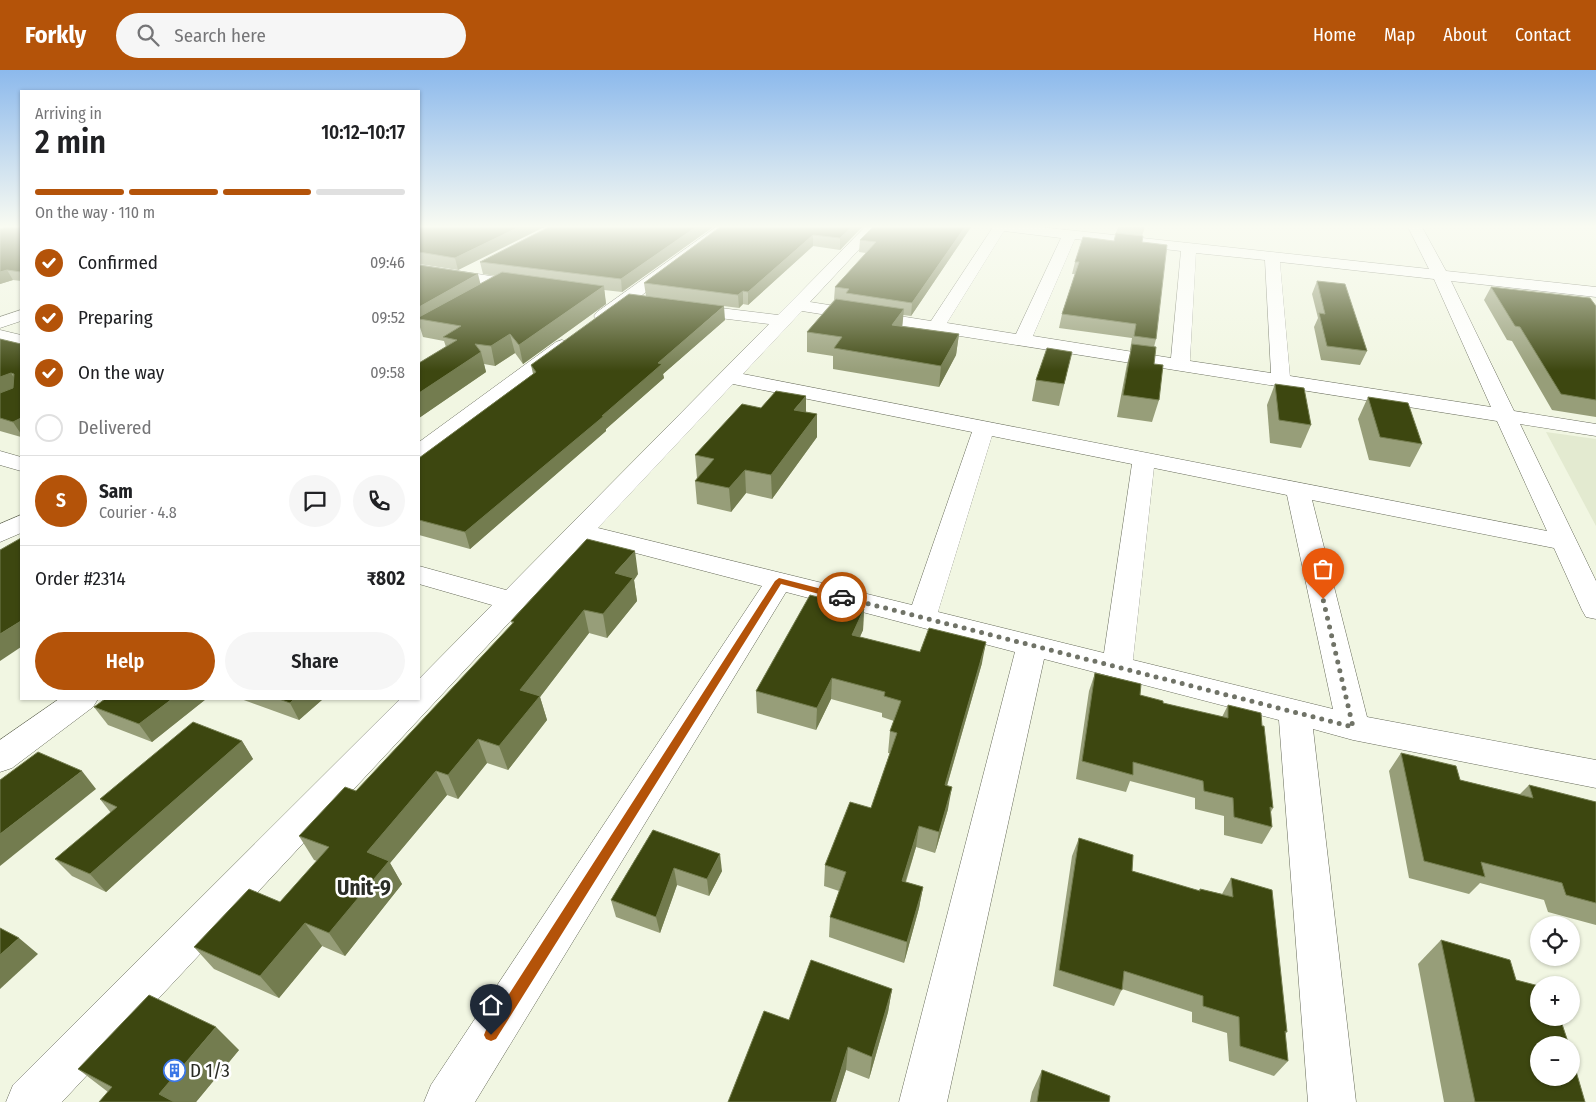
<!DOCTYPE html>
<html lang="en">
<head>
<meta charset="utf-8">
<style>
	:root { --surface:#fff; --page:#f6f6f6; --text:#202124; --muted:#757577; --line:#e0e0e0; --accent:#b45309 }
	body { margin:0; font-family:"Fira Sans Condensed",sans-serif; background:var(--page); color:var(--text); height:100vh; display:flex; flex-direction:column; font-size:19px; white-space:nowrap }
	* { box-sizing:border-box; margin:0 }
	p { font-size:16px; color:var(--muted) }
	.icon { flex:none; width:28px; height:28px; fill:none; stroke:currentColor; stroke-width:2; stroke-linecap:round; stroke-linejoin:round }
	.map { position:relative; flex:1; overflow:hidden }
	.details { position:absolute; left:20px; top:20px; width:400px; height:610px; display:flex; flex-direction:column; background:var(--surface); border-radius:0px; box-shadow:0 1px 4px #0004 }
	.details>* { flex:none }
	.tools { position:absolute; left:1530px; top:846px; display:grid; gap:10px }
	.tools a { display:grid; place-items:center; width:50px; height:50px; border-radius:50%; background:var(--surface); box-shadow:0 1px 4px #0004; font-size:25px }
	.pin { position:absolute; display:grid; place-items:center; width:42px; height:42px; color:#fff; margin:-51px -21px; border-radius:50% 50% 50% 0; rotate:-45deg; box-shadow:0 0 5px #0007 }
	.pin .icon { rotate:45deg }
	.courier { position:absolute; display:grid; place-items:center; width:50px; height:50px; margin:-25px; border:4px solid #b45309; border-radius:50%; background:#fff; color:#222; box-shadow:0 1px 6px #0007 }
	.summary em { font-style:normal; font-weight:600 }
	.summary div { display:flex; flex-direction:column-reverse }
	.summary { display:flex; align-items:center; justify-content:space-between; height:85px; padding:0 15px }
	h1 { font-size:32px; font-weight:600; line-height:38px }
	.bar { display:grid; grid-template-columns:repeat(4,1fr); gap:8px 5px; align-content:center; height:60px; padding:0 15px }
	.bar i { height:6px; border-radius:4px; background:var(--line) }
	.bar .current { background:var(--accent) }
	.bar p { grid-column:span 4 }
	.line { display:flex; align-items:center; gap:12px; padding:0 15px; border-top:1px solid var(--line) }
	.line div { flex:1 }
	.round { display:grid; place-items:center; flex:none; width:52px; height:52px; border-radius:26px; background:var(--page) }
	ol { padding:0 15px; list-style:none }
	li { display:flex; align-items:center; gap:15px; height:55px }
	li p { margin-inline-start:auto }
	li .icon { padding:5px; border-radius:50%; background:var(--accent); color:#fff; stroke-width:4 }
	li:last-child { color:var(--muted) }
	li i { width:28px; height:28px; border:2px solid var(--line); border-radius:50% }
	.action { display:flex; gap:10px; margin-top:auto; padding:10px 15px }
	.action a { flex:1; height:58px; border-radius:30px; background:var(--accent); color:#fff; font-size:20px; font-weight:600; line-height:58px; text-align:center }
	.action a+a { background:var(--page); color:var(--text) }
	header { display:flex; align-items:center; gap:30px; box-sizing:border-box; height:70px; padding:0 25px; background:var(--accent); color:#fff }
	header strong { font-size:24px }
	nav { display:flex; gap:28px; margin-inline-start:auto; font-size:18px }
	.search { width:350px; height:45px; background:var(--page); display:flex; align-items:center; gap:12px; box-sizing:border-box; padding:0 18px; border-radius:28px; color:var(--muted); font-size:19px }
	.map>svg:first-child { display:block }
</style>
</head>
<body>
<header>
<strong>Forkly</strong>
<div class="search"><svg class="icon" aria-label="search" viewBox="0 0 24 24"><circle cx="10" cy="10" r="6"/><path d="M15 15l6 6"/></svg>Search here</div>
<nav><a>Home</a><a>Map</a><a>About</a><a>Contact</a></nav>
</header>
<div class="map">
<svg width="1596" height="1032" viewBox="0 0 1596 1032">
	<rect width="100%" height="100%" fill="#f1f6e2"/>
	<polygon fill="#e3ead0" points="1546,362 1596,369 1596,456"/>
	<g fill="none" stroke-linecap="round" stroke-linejoin="round">
		<defs>
			<g id="minor">
				<polygon points="716,157 732,157 609,250 603,251 597,250 594,246 597,242"/>
				<path d="M 865,157 L 880,157 L 810,232 L 931,251 L 993,157 L 1040,157 L 1429,199 L 1408,157 L 1422,157 L 1446,201 L 1596,217 L 1596,227 L 1451,211 L 1514,341 L 1596,354 L 1596,366 L 1520,354 L 1596,511 L 1596,549 L 1586,547 L 1582,540 L 1554,478 L 1312,430 L 1367,647 L 1596,690 L 1596,718 L 1353,670 L 1313,659 L 1356,1032 L 1308,1032 L 1279,650 L 1044,589 L 947,1032 L 899,1032 L 1015,582 L 786,522 L 475,1032 L 424,1032 L 431,1015 L 762,516 L 586,470 L 62,1032 L 6,1032 L 13,1015 L 400,629 L 419,629 L 419,609 L 492,535 L 419,514 L 419,496 L 506,520 L 769,254 L 687,244 L 681,243 L 679,239 L 681,235 L 687,234 L 778,245 ZM 1004,161 L 1061,168 L 1016,264 L 947,253 ZM 1075,169 L 1181,181 L 1171,288 L 1033,266 ZM 1196,183 L 1265,190 L 1271,303 L 1190,291 ZM 1280,192 L 1434,209 L 1491,337 L 1290,306 ZM 802,241 L 1497,351 L 1547,461 L 743,304 ZM 733,314 L 972,362 L 912,535 L 598,458 ZM 992,366 L 1132,394 L 1104,583 L 938,542 ZM 1154,398 L 1287,425 L 1333,639 L 1133,590 Z"/>
				<polygon points="419,195 523,211 529,213 531,216 529,219 523,221 419,205"/>
				<polygon points="21,240 21,251 0,258 0,247"/>
				<polygon points="0,260 21,265 21,275 0,270"/>
				<polygon points="562,270 568,272 571,276 568,280 427,387 419,389 419,372 556,272"/>
				<polygon points="0,381 21,387 21,401 0,395"/>
				<polygon points="21,445 21,463 0,472 0,454"/>
				<polygon points="59,629 98,629 93,637 12,698 0,702 0,670"/>
			</g>
		</defs>
		<use href="#minor" stroke="#676b5a" stroke-width="1"/>
		<use href="#minor" fill="#fff" fill-rule="evenodd"/>
	</g>
	<g fill="#979e79">
		<polygon points="21,157 21,211 13,210 0,214 0,159"/>
		<polygon points="419,157 544,157 458,200 419,194"/>
		<polygon points="549,157 713,157 622,222 604,220 606,234 523,294 515,283 495,296 484,294 486,302 419,348 419,293 446,277 444,271 423,267 419,254 419,195 481,214 496,206 483,204 480,192"/>
		<polygon points="720,157 862,157 840,180 813,176 748,235 743,234 739,238 646,226 644,213"/>
		<polygon points="971,157 911,246 903,245 902,256 959,264 956,285 939,317 833,299 833,286 807,282 807,262 834,230 835,217 866,183 859,182 860,170"/>
		<polygon points="1118,157 1145,157 1142,166 1116,163"/>
		<polygon points="1114,171 1142,172 1156,269 1154,277 1154,294 1159,330 1152,352 1117,347 1127,294 1131,280 1130,280 1132,268 1059,258 1062,244 1075,204 1072,204 1075,192"/>
		<polygon points="1317,211 1367,281 1360,295 1321,290 1314,257 1318,248 1312,224"/>
		<polygon points="1491,217 1596,236 1596,347 1552,340 1512,271 1507,270 1484,230"/>
		<polygon points="725,250 663,304 664,308 606,359 606,361 470,479 419,465 419,388 533,304 531,295"/>
		<polygon points="0,269 21,274 21,367 0,361"/>
		<polygon points="1067,303 1059,336 1032,331 1036,310"/>
		<polygon points="1275,314 1311,355 1301,378 1270,373 1267,335"/>
		<polygon points="1368,327 1422,374 1410,397 1369,390 1358,349"/>
		<polygon points="761,338 806,342 817,344 817,367 772,429 746,423 731,442 697,434 695,411 697,408 695,385"/>
		<polygon points="638,504 634,510 637,531 607,568 589,563 540,627 547,650 508,700 487,693 458,729 447,725 390,793 402,814 345,886 322,876 279,928 214,899 194,877 280,832 317,791 314,790 299,766 356,721 512,554 511,551"/>
		<polygon points="864,539 863,560 860,567 920,582 982,593 947,716 948,739 935,783 916,777 906,812 923,817 919,838 904,893 829,867 830,847 839,821 824,816 825,795 871,738 890,683 888,683 890,661 894,651 882,647 882,643 831,629 816,660 757,643 756,621"/>
		<polygon points="1095,603 1140,625 1163,633 1222,647 1228,635 1262,656 1273,738 1271,742 1272,757 1262,774 1224,765 1224,746 1195,739 1195,728 1130,711 1126,722 1076,709 1089,621"/>
		<polygon points="206,629 152,672 108,655 94,637"/>
		<polygon points="241,629 323,629 299,650"/>
		<polygon points="242,671 253,689 106,822 72,806 55,789 111,743 100,729"/>
		<polygon points="1401,683 1460,710 1520,724 1529,715 1596,732 1596,855 1548,842 1544,830 1480,813 1469,824 1409,808 1389,701"/>
		<polygon points="653,760 722,801 709,826 677,815 660,863 616,847 611,830"/>
		<polygon points="1079,768 1132,801 1199,821 1200,819 1222,824 1231,808 1287,962 1285,964 1288,991 1274,1006 1229,991 1227,963 1192,952 1192,942 1122,919 1114,936 1053,916 1072,786"/>
		<polygon points="1441,870 1516,910 1585,1032 1444,1032 1418,894"/>
		<polygon points="892,919 888,942 869,1009 846,1000 836,1032 728,1032 789,950"/>
		<polygon points="239,980 196,1032 99,1032 108,1022 78,999"/>
		<polygon points="1042,1000 1109,1032 1030,1032 1032,1022"/>
	</g>
	<g fill="#737c4f">
		<polygon points="519,157 544,157 458,200 455,188"/>
		<polygon points="696,157 713,157 622,222 621,209"/>
		<polygon points="852,157 862,157 840,180 840,168"/>
		<polygon points="965,157 971,157 911,246 912,233"/>
		<polygon points="813,165 813,176 748,235 748,222"/>
		<polygon points="7,200 13,210 0,214 0,202"/>
		<polygon points="478,204 481,216 419,249 419,237"/>
		<polygon points="604,216 606,234 523,294 519,275"/>
		<polygon points="743,221 743,234 739,238 738,225"/>
		<polygon points="724,236 725,250 663,304 664,308 606,359 606,361 470,479 465,462 602,346 658,293"/>
		<polygon points="904,239 902,259 892,255"/>
		<polygon points="510,264 515,283 495,296 491,276"/>
		<polygon points="959,264 956,285 939,317 941,296"/>
		<polygon points="481,282 486,302 419,348 419,323"/>
		<polygon points="11,303 20,317 0,325 0,307"/>
		<polygon points="806,326 806,348 794,340"/>
		<polygon points="817,344 817,367 772,429 771,405"/>
		<polygon points="21,348 21,364 13,352"/>
		<polygon points="745,400 746,423 731,442 729,418"/>
		<polygon points="635,481 638,504 634,510 637,531 607,568 603,544 615,503"/>
		<polygon points="864,539 863,560 851,586 852,565"/>
		<polygon points="584,540 589,563 540,627 547,650 508,700 499,676 520,620"/>
		<polygon points="21,551 21,577 0,591 0,564"/>
		<polygon points="986,572 982,593 941,736 945,715"/>
		<polygon points="832,608 831,629 816,660 817,638"/>
		<polygon points="172,629 206,629 152,672 139,654"/>
		<polygon points="294,629 323,629 299,650 290,633"/>
		<polygon points="478,669 487,693 458,729 448,705"/>
		<polygon points="242,671 253,689 106,822 90,804"/>
		<polygon points="82,701 96,719 0,796 0,764"/>
		<polygon points="436,701 447,725 390,793 402,814 345,886 329,863 367,782"/>
		<polygon points="952,717 948,739 935,783 939,762"/>
		<polygon points="919,756 916,777 899,832 902,811"/>
		<polygon points="720,784 722,801 709,826 707,809"/>
		<polygon points="674,798 677,815 660,863 656,847"/>
		<polygon points="923,817 919,838 904,893 907,872"/>
		<polygon points="305,853 322,876 279,928 260,906"/>
		<polygon points="19,868 38,884 0,919 0,885"/>
		<polygon points="892,919 888,942 869,1009 872,987"/>
		<polygon points="216,957 239,980 196,1032 170,1032 159,1024"/>
		<polygon points="848,977 846,1000 836,1032 831,1032"/>
	</g>
	<g fill="#3d4710" stroke="#737c4f">
		<polygon points="6,157 21,157 21,202 7,200 0,202 0,159"/>
		<polygon points="419,157 519,157 455,188 419,182"/>
		<polygon points="549,157 696,157 621,209 480,192"/>
		<polygon points="720,157 852,157 840,168 813,165 748,222 743,221 738,225 644,213"/>
		<polygon points="873,157 965,157 912,233 846,223 849,219 835,217 876,172 860,170"/>
		<polygon points="1116,163 1143,166 1142,172 1167,175 1156,269 1134,266 1136,254 1062,244 1079,192 1075,192 1083,167 1114,171"/>
		<polygon points="419,195 478,204 419,237"/>
		<polygon points="502,202 604,216 519,275 510,264 491,276 475,274 481,282 419,323 419,293 457,270 443,267 461,256 419,249 419,247"/>
		<polygon points="1317,211 1345,214 1367,281 1327,276 1319,243 1325,244"/>
		<polygon points="1491,217 1590,228 1596,236 1596,330 1561,324 1520,257 1515,256"/>
		<polygon points="629,224 724,236 658,293 662,294 602,346 604,346 465,462 419,450 419,388 536,302 531,295"/>
		<polygon points="836,229 904,239 892,255 959,264 941,296 834,278 842,267 807,262"/>
		<polygon points="0,269 21,274 21,348 13,352 0,348 0,323 13,318 14,304 11,303 0,307"/>
		<polygon points="1132,274 1156,277 1154,294 1163,295 1159,330 1123,325"/>
		<polygon points="1047,278 1072,282 1064,314 1036,310"/>
		<polygon points="1275,314 1304,318 1311,355 1279,350"/>
		<polygon points="776,321 806,326 794,340 817,344 771,405 745,400 729,418 695,411 714,389 695,385 742,334 761,338"/>
		<polygon points="1368,327 1408,333 1422,374 1380,367"/>
		<polygon points="21,468 21,551 0,564 0,480"/>
		<polygon points="587,469 635,481 615,503 633,508 603,544 584,540 520,620 540,626 499,676 478,669 448,705 436,701 367,782 389,791 329,863 305,853 260,906 194,877 249,819 280,832 329,777 299,766 345,717 356,721 514,552 511,551"/>
		<polygon points="810,525 864,539 852,565 920,582 929,558 986,572 945,715 952,717 939,762 919,756 902,811 923,817 907,872 830,847 846,802 825,795 850,732 871,738 897,663 890,661 901,631 884,626 885,622 832,608 817,638 756,621"/>
		<polygon points="1095,603 1141,614 1140,625 1163,631 1163,633 1228,648 1228,635 1261,643 1262,656 1264,656 1273,738 1270,737 1272,757 1234,747 1233,728 1204,721 1203,711 1133,692 1133,705 1082,691"/>
		<polygon points="105,629 172,629 139,654 94,637"/>
		<polygon points="279,629 294,629 290,633"/>
		<polygon points="193,652 242,671 90,804 55,789 117,737 100,729"/>
		<polygon points="38,682 82,701 0,764 0,710"/>
		<polygon points="1401,683 1456,696 1460,710 1533,728 1529,715 1596,732 1596,833 1566,825 1562,813 1481,792 1485,807 1424,791"/>
		<polygon points="653,760 720,784 707,809 674,798 656,847 611,830"/>
		<polygon points="1079,768 1133,785 1132,801 1200,821 1200,819 1233,827 1231,808 1272,820 1287,962 1285,961 1288,991 1240,976 1239,947 1203,936 1203,926 1124,901 1122,920 1059,900"/>
		<polygon points="0,858 19,868 0,885"/>
		<polygon points="1441,870 1510,890 1516,910 1539,916 1539,948 1560,948 1569,975 1539,975 1539,1008 1571,1008 1571,984 1585,1032 1475,1032"/>
		<polygon points="811,890 892,919 872,987 848,977 831,1032 728,1032 764,941 789,950"/>
		<polygon points="149,925 216,957 159,1024 174,1032 99,1032 112,1017 78,999"/>
		<polygon points="1042,1000 1110,1026 1109,1032 1037,1032"/>
	</g>
	<linearGradient id="sky" x2="0" y2="1"><stop stop-color="#8cb9ec"/><stop offset="0.52" stop-color="#f9fbf2"/><stop offset="1" stop-color="#f9fbf2" stop-opacity="0"/></linearGradient>
	<rect width="1596" height="301" fill="url(#sky)"/>
	<polygon fill="#b45309" points="779,508 845,525 846,527 842,530 781,514 496,969 491,971 486,969 484,965 486,960 775,511"/>
	<g fill="none" stroke-linecap="round" stroke-linejoin="round">
		<polyline stroke="#707367" stroke-width="5" stroke-dasharray="0 9" points="842,527 1353,657 1323,529"/>
	</g>
	<defs>
		<symbol id="building-ring" viewBox="-11 -11 22 22"><circle r="9.5" fill="#fff" stroke="#3b77e6" stroke-width="1.5"/><path d="M-4-6H4V6H1V3H-1V6H-4ZM-2.5-4.3h1.7v1.8h-1.7ZM.8-4.3h1.7v1.8H.8ZM-2.5-1h1.7V.8h-1.7ZM.8-1h1.7V.8H.8Z" fill="#3b77e6"/></symbol>
	</defs>
	<g fill-rule="evenodd">
		<use href="#building-ring" x="162" y="988" width="25" height="25"/>
	</g>
	<g text-anchor="middle" stroke-width="5" stroke-linejoin="round" paint-order="stroke">
		<g font-size="19" fill="#2a2c25" stroke="#fff" text-anchor="start">
			<text x="190" y="1007">D 1/3</text>
		</g>
		<g font-size="21" font-weight="bold" fill="#2a2c25" stroke="#fff">
			<text x="364" y="825">Unit-9</text>
		</g>
	</g>
</svg>
<div class="tools">
<a><svg class="icon" aria-label="locate" viewBox="0 0 24 24"><circle cx="12" cy="12" r="6"/><path d="M12 2v4M12 18v4M2 12h4M18 12h4"/></svg></a>
<a>+</a>
<a>−</a>
</div>
<div class="pin" style="left:1323px;top:529px;background:#ea580c"><svg class="icon" aria-label="bag" viewBox="0 0 24 24"><path d="M5 8h14l-1 12H6zM9 8a3 3 0 0 1 6 0"/></svg></div>
<div class="pin" style="left:491px;top:965px;background:#1f2937"><svg class="icon" aria-label="home" viewBox="0 0 24 24"><path d="M3 11l9-7 9 7M6 9v11h12V9"/></svg></div>
<div class="courier" style="left:842px;top:527px"><svg class="icon" aria-label="car" viewBox="0 0 24 24"><path d="M5 17H2v-5l4-1 3-4h7l3 4 3 1v5h-3M9 17h6M6 11h13"/><circle cx="7" cy="17" r="2"/><circle cx="17" cy="17" r="2"/></svg></div>
<section class="details">
<div class="summary"><div><h1>2 min</h1><p>Arriving in</p></div><em>10:12–10:17</em></div>
<div class="bar"><i class="current"></i><i class="current"></i><i class="current"></i><i></i><p>On the way · 110 m</p></div>
<ol>
<li><svg class="icon" aria-label="check" viewBox="0 0 24 24"><path d="M5 12l5 5 9-10"/></svg>Confirmed<p>09:46</p></li>
<li><svg class="icon" aria-label="check" viewBox="0 0 24 24"><path d="M5 12l5 5 9-10"/></svg>Preparing<p>09:52</p></li>
<li><svg class="icon" aria-label="check" viewBox="0 0 24 24"><path d="M5 12l5 5 9-10"/></svg>On the way<p>09:58</p></li>
<li><i></i>Delivered</li>
</ol>
<div class="line" style="height:90px"><b class="round" style="background:var(--accent);color:#fff">S</b><div><b>Sam</b><p>Courier · 4.8</p></div><a class="round"><svg class="icon" aria-label="chat" viewBox="0 0 24 24"><path d="M4 5h16v11H9l-5 4z"/></svg></a><a class="round"><svg class="icon" aria-label="phone" viewBox="0 0 24 24"><path d="M5 4h4l2 5-3 2q2 4 5 5l2-3 5 2v4C11 20 4 13 5 4z"/></svg></a></div>
<div class="line" style="height:65px"><div>Order #2314</div><b>₹802</b></div>
<div class="action"><a>Help</a><a>Share</a></div>
</section>
</div>
</body>
</html>
